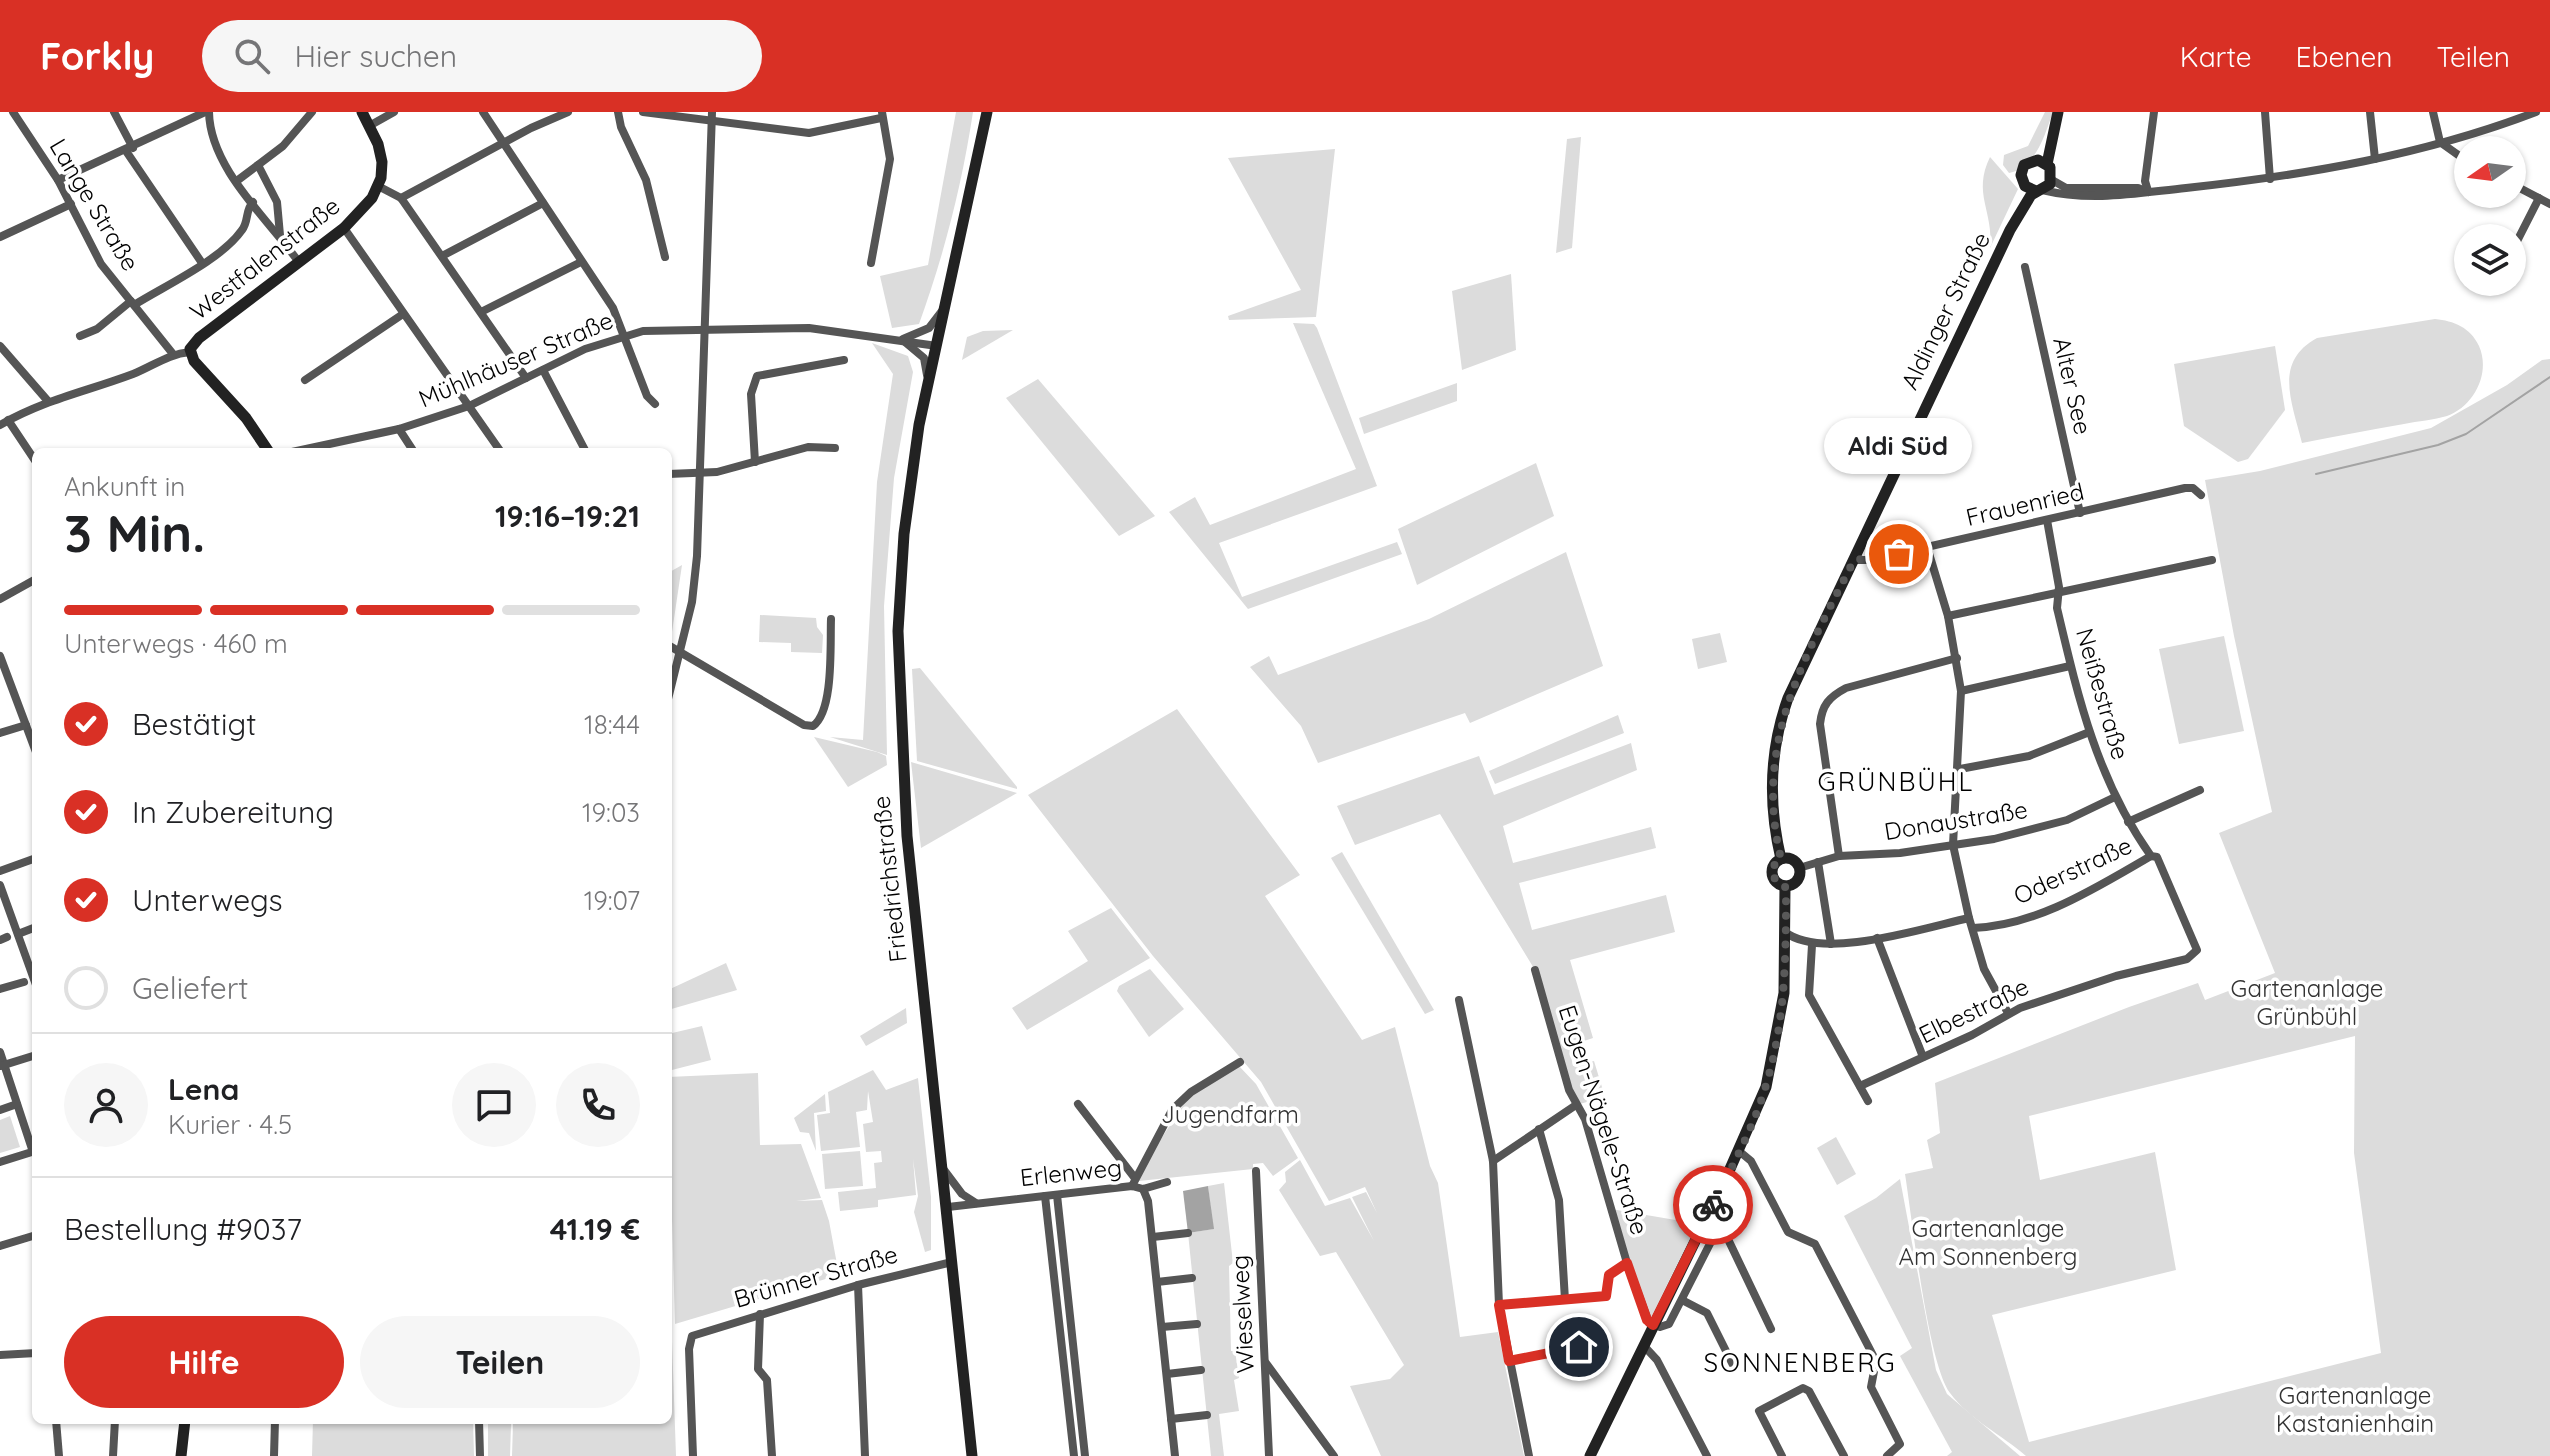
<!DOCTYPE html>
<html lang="de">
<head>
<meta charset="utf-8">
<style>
	:root { --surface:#fff; --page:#f6f6f6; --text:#202124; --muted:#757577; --line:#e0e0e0; --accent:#d93025 }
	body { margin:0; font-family:Quicksand,sans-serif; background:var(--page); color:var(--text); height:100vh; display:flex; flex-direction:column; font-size:30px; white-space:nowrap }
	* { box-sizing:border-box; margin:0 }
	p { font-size:26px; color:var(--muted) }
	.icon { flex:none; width:44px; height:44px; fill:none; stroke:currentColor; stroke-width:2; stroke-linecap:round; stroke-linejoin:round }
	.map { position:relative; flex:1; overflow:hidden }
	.details { position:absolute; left:32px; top:336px; width:640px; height:976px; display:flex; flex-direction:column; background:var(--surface); border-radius:12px; box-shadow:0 2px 6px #0004 }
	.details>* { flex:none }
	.needle { width:52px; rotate:256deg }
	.controls { position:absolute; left:2454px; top:24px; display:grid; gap:16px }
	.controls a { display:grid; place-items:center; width:72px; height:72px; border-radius:50%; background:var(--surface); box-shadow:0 2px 6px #0004; font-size:40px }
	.pin { position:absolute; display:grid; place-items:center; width:68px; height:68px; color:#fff; margin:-34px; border:4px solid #fff; border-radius:50%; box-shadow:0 2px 8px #0007 }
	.courier { position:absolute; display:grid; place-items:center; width:80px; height:80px; margin:-40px; border:6px solid #d93025; border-radius:50%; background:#fff; color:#222; box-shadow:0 2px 10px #0007 }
	.bubble { position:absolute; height:56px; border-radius:28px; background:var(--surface); box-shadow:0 2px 6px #0004; font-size:26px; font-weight:700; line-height:56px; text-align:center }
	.headline em { font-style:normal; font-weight:700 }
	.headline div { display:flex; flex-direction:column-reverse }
	.headline { display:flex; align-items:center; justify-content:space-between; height:136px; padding:0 32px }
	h1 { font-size:52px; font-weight:700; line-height:60px }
	.bar { display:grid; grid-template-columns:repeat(4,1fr); gap:12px 8px; align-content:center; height:96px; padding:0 32px }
	.bar i { height:10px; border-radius:6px; background:var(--line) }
	.bar .on { background:var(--accent) }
	.bar p { grid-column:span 4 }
	.line { display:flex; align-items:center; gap:20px; padding:0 32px; border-top:2px solid var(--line) }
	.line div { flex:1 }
	.round { display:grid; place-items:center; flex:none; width:84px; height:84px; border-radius:42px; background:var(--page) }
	ol { padding:0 32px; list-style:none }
	li { display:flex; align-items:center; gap:24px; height:88px }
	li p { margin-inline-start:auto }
	li .icon { padding:8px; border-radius:50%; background:var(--accent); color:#fff; stroke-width:4 }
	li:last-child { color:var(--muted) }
	li i { width:44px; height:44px; border:4px solid var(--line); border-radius:50% }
	.action { display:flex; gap:16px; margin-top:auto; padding:16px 32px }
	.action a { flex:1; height:92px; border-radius:48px; background:var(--accent); color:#fff; font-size:32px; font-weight:700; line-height:92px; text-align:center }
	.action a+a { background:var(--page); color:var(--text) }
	header { display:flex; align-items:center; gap:48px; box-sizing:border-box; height:112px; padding:0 40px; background:var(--accent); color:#fff }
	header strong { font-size:38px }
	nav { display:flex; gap:44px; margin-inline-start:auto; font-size:28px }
	.search { width:560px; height:72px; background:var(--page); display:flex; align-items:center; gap:20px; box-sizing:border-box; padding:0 28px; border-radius:44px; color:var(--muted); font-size:30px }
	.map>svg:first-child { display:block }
</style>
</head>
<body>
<header>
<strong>Forkly</strong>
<div class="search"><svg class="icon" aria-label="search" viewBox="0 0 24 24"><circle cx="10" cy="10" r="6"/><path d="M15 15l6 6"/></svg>Hier suchen</div>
<nav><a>Karte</a><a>Ebenen</a><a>Teilen</a></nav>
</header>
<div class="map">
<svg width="2550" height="1344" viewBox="0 0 2550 1344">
	<rect width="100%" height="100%" fill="#fff"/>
	<g fill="#dcdcdc" fill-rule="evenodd">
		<path d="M 956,0 L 973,0 C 962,73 944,143 919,212 L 892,216 L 880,164 L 928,153 Z"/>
		<path d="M 2045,0 L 2053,0 C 2045,22 2036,56 2009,61 L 2003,53 L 2004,43 L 2028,34 Z"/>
		<polygon points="1581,25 1572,136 1556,141 1567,27"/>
		<polygon points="1335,37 1316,205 1229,208 1228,204 1301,178 1228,46"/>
		<path d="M 1990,45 L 2018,77 L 1990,136 C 1994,99 1972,82 1990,45 Z"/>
		<polygon points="1511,162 1516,238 1462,258 1452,179"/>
		<path d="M 2435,207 C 2454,209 2470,215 2479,234 C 2491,261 2474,294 2447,304 C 2434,308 2418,309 2404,312 C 2370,318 2336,324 2302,331 C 2292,290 2273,250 2317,226 Z"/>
		<polygon points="1293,211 1314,212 1317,216 1377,374 1219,431 1242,485 1397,430 1402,442 1248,497 1169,400 1195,385 1210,413 1356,357"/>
		<polygon points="1013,218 962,248 967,225 983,219"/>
		<polygon points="872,231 908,244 913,260 894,366 884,494 887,643 830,625 863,628 877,370 893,262"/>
		<polygon points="2275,234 2285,298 2248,347 2238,350 2184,314 2174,252"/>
		<path d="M 2550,247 L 2550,1344 L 2026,1344 C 2002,1323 1969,1307 1950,1281 C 1928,1252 1912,1106 1905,1062 L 1933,1056 L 1927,1028 L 1940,1021 L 1935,971 L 2129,895 L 2198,871 L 2205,888 L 2275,861 L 2219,721 L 2272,700 L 2234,524 L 2205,368 L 2260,359 L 2431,316 L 2507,273 L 2542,248 ZM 2355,924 L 2354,1041 L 2381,1241 L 2029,1330 L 1992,1203 L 2176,1158 L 2155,1040 L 2040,1068 L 2029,1004 Z"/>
		<polygon points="1038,267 1155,404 1119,424 1006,286"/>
		<polygon points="1457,271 1457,289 1364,322 1359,306"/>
		<polygon points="1536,351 1554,404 1417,473 1398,417"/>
		<polygon points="1566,440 1603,554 1470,611 1465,601 1318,651 1301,614 1250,555 1269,544 1278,563 1429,507"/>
		<polygon points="682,453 672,520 668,517 668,461"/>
		<polygon points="760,503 816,506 817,515 823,523 822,541 791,540 791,531 759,530"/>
		<polygon points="1720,521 1727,550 1698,557 1692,527"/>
		<polygon points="2224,524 2244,619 2179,632 2159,537"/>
		<polygon points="920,556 1017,675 1017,677 917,649 912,557"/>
		<polygon points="1177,597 1300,763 1265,784 1362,928 1395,915 1430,1054 1438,1071 1460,1225 1498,1220 1524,1344 1381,1344 1350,1274 1390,1267 1404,1253 1336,1140 1320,1144 1279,1078 1286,1070 1285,1060 1300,1048 1325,1094 1350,1086 1374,1129 1352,1085 1366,1080 1377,1101 1365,1075 1329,1089 1261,970 1153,844 1028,683"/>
		<polygon points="1618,603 1624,621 1495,672 1489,659"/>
		<polygon points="814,625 877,640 886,644 887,653 848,675"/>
		<polygon points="1631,631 1637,658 1503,714 1513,751 1651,715 1656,736 1519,771 1532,818 1666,783 1675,820 1570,848 1593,926 1569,934 1573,954 1594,949 1605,985 1576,993 1535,858 1440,702 1355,733 1337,694 1479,644 1494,683"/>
		<polygon points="911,650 1017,681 921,736"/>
		<polygon points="1342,740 1434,898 1425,902 1331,746"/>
		<polygon points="1111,796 1150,846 1027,918 1012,896 1088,849 1068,819"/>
		<polygon points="726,851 737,878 668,898 668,878"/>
		<polygon points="1150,857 1184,897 1149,925 1117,879 1119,874"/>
		<polygon points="906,896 907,911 866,934 860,924"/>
		<polygon points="702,914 711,948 668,959 668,922"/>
		<polygon points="1239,954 1256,972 1298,1046 1273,1064 1263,1051 1253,1052 1253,1057 1139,1069 1138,1062 1189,984"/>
		<polygon points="873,958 886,978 918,966 931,1085 931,1138 925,1140 914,1100 918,1084 913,1047 916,1083 878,1088 878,1095 840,1099 838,1080 876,1076 874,1051 882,1050 881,1039 866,1040 863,1012 873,1010 868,979 867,998 856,1000 860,1035 821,1039 817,1003 830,1001 828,980"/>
		<polygon points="758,961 760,1033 801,1032 821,1086 796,1089 822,1088 829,1109 839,1163 675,1212 668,965"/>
		<polygon points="825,982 826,999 814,1001 816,1039 809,1021 800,1020 794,1006"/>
		<polygon points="10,1004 20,1035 0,1041 0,1008"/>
		<polygon points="1836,1025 1856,1062 1837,1073 1817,1036"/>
		<polygon points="860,1039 863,1074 825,1077 822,1042"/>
		<polygon points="1900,1067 1936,1258 1947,1282 2020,1344 1947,1344 1952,1340 1900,1244 1912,1236 1844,1104 1876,1086"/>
		<polygon points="1224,1071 1233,1151 1229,1154 1231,1239 1235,1239 1239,1266 1234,1268 1239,1299 1219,1302 1224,1344 1211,1344 1188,1121 1213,1117 1208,1074"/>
		<polygon points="1611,1097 1699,1112 1649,1211"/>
		<polygon points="668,1229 672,1229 676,1344 512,1344 513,1312 668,1308"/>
		<polygon points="313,1308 473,1308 474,1344 312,1344"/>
		<polygon points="488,1308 511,1312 510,1344 488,1344"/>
	</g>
	<polygon fill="#a3a3a3" points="1208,1074 1214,1117 1188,1121 1183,1079"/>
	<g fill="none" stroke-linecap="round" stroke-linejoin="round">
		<polyline stroke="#a3a3a3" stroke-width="2" points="2316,362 2438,333 2466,322 2550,265"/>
		<g stroke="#555" stroke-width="8">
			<polyline points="13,0 58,68 101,152 173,242"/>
			<polyline points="114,0 133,36"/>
			<path d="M 209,0 C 210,56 267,106 298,149"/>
			<polyline points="483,0 613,196 647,284 655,292"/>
			<polyline points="618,0 621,15 646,68 665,145"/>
			<polyline points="643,0 809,21 881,6"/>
			<polyline points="2265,0 2270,67"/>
			<polyline points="2370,0 2375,47"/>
			<polyline points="2433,0 2440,30 2468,50"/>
			<polyline points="369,14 394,0"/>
			<polyline points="126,39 202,151"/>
			<polyline points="258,53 277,90 280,123"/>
			<polyline points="58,68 205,0"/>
			<polyline points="238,68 283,34 312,0"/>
			<polyline points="2052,68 2066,76 2138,76 2148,80"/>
			<polyline points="2512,72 2550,92"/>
			<polyline points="378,74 401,86 526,266"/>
			<path d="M 2042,78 C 2092,90 2137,81 2186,76 C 2306,63 2424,43 2536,0"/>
			<polyline points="2148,79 2145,69 2154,0"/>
			<polyline points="401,86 531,16 568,0"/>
			<polyline points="344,116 501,340"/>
			<polyline points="0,125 71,92"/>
			<polyline points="2512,139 2539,86"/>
			<polyline points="442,144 543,91"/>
			<polyline points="871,151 890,47 882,0"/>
			<polyline points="2025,155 2080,401"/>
			<path d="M 134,193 C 166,173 221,148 242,118 C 249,109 245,98 253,90"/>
			<polyline points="481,200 581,150"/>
			<polyline points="80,224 97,217 131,189"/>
			<polyline points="903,227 929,216 942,199"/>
			<polyline points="905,230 924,246 927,263"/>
			<polyline points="0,234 47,288"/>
			<polyline points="543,258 585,338"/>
			<polyline points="305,268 403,202"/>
			<polyline points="8,308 36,350"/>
			<path d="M 0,313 C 46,287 85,280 133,262 C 153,254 168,242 190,240"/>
			<polyline points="399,317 414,340"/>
			<polyline points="292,340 399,317 469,294 585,237 643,219 809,216 937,234"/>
			<polyline points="755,350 751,282 757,264 844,248"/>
			<polyline points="668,362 717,360 808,335 835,336"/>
			<polyline points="1927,435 1948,504 1961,579 1953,733 1969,806"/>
			<polyline points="1854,448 1870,448 2185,376 2193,376 2201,383"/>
			<polyline points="0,487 36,467"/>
			<polyline points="1948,504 2212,448"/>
			<path d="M 668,533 L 804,613 L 813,614 C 834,599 830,533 831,507"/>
			<polyline points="0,544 36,640"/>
			<polyline points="1961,579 2070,554"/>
			<polyline points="668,587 692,490 697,444 712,0"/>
			<polyline points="0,621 26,613"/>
			<polyline points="1960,657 2029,644 2087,621"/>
			<polyline points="2128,710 2200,678"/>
			<path d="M 1839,744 L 1820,612 C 1822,593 1829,585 1846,576 L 1957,546"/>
			<polyline points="1818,750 1831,832"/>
			<polyline points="1799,756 1839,744 1900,741 1994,727 2067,708 2115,685"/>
			<polyline points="0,759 36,746"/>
			<polyline points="0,773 36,873"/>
			<path d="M 1973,816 C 2037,814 2097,775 2151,744"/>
			<path d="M 1785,820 C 1822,849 1924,816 1969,806 L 1984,857 L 2008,901"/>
			<polyline points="18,822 36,815"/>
			<polyline points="1877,826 1923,945"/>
			<polyline points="0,828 7,825"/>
			<polyline points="1812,833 1809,883 1868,989"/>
			<polyline points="1535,858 1569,978 1585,1007 1627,1151 1649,1211 1660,1215 1669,1212 1717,1118"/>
			<polyline points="0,877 24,870"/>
			<polyline points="1459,888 1493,1049 1499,1193 1529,1344"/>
			<polyline points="0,940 33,1040"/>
			<polyline points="1,954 36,943"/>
			<path d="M 1860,974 L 1972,923 L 2020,896 L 2116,864 L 2187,847 L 2197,838 L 2157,745 L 2151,744 C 2097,668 2078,585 2057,496 L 2059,475 L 2047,408"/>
			<polyline points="1078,992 1134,1065"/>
			<polyline points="0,998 17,992"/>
			<polyline points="1539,1017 1559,1088 1565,1188"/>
			<polyline points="1739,1039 1751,1049 1788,1120 1815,1132 1876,1249 1871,1275 1900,1332 1887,1344"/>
			<polyline points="1493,1049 1576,993"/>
			<polyline points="0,1050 35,1039"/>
			<polyline points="944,1058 962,1082 976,1091"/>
			<polyline points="1256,1059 1269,1344"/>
			<polyline points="1132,1074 1172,998 1191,980 1240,950"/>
			<polyline points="1143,1077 1148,1089 1175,1344"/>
			<polyline points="1057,1083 1085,1344"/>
			<polyline points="1045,1084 1074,1344"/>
			<polyline points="948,1095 1132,1074 1143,1077 1167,1070"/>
			<polyline points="1704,1112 1726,1123 1771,1217"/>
			<polyline points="1153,1125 1188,1121"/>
			<polyline points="0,1134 36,1123"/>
			<polyline points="1157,1170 1192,1166"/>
			<polyline points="858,1173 865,1344"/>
			<polyline points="1682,1188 1707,1201 1733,1253"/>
			<polyline points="1499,1193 1606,1184 1609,1163 1627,1151"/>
			<polyline points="760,1202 758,1257 767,1268 772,1344"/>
			<polyline points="1162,1215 1197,1212"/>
			<polyline points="1644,1234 1657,1248 1707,1344"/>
			<polyline points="0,1243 36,1241"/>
			<polyline points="1509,1249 1579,1235"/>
			<polyline points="1266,1251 1334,1344"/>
			<polyline points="1167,1262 1201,1258"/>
			<polyline points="1171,1307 1207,1303"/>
			<polyline points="56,1308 59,1344"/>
			<polyline points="479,1308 480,1344"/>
			<polyline points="113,1344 115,1308"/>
			<polyline points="274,1344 275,1308"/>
			<polyline points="693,1344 689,1237 692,1224 858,1173 952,1150"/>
			<polyline points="1782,1344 1759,1299 1803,1276 1809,1279 1844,1344"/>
		</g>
		<g stroke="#222" stroke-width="11">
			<polyline points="2047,52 2058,0"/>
			<polyline points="269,340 246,306 194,249 190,237 199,226 344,116 372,86 381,66 382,50 378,32 362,0"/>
			<circle cx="1786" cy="760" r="14"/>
			<path d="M 1781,747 C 1768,692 1769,639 1788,586 L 2010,118 L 2031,83 L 2050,72 L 2050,55 L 2038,48 L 2024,53 L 2021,63 L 2025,74 L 2036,79"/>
			<polyline points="181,1344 185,1308"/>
			<polyline points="972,1344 907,724 898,519 904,422 919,313 987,0"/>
			<polyline points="1590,1344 1726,1066 1766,975 1784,881 1785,774"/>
		</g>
	</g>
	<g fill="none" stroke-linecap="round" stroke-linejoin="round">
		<path stroke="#595959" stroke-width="8" stroke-dasharray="0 14.4" d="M 1713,1093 C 1732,1054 1754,1015 1766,973 C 1785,911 1786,847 1786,783 L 1785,774 L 1777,770 L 1772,762 L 1775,751 L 1781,747 C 1753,632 1804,547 1854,448 L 1899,442"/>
		<polyline stroke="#d93025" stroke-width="10" points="1579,1235 1509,1249 1499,1193 1606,1184 1609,1163 1627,1151 1647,1208 1653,1213 1713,1093"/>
	</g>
	<g text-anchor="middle" stroke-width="7" stroke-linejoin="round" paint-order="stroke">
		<g font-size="24" fill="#000" stroke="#fff">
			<text transform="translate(94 93) rotate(59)" y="8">Lange Straße</text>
			<text transform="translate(265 147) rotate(-38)" y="8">Westfalenstraße</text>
			<text transform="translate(1946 199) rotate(-64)" y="8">Aldinger Straße</text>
			<text transform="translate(516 248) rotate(-23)" y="8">Mühlhäuser Straße</text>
			<text transform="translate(2072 274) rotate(77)" y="8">Alter See</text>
			<text transform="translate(2025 393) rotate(-13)" y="8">Frauenried</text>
			<text transform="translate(2102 582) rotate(74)" y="8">Neißestraße</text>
			<text transform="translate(1956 709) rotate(-9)" y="8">Donaustraße</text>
			<text transform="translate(2073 759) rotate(-25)" y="8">Oderstraße</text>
			<text transform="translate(890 767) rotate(-96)" y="8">Friedrichstraße</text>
			<text transform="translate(1974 899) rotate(-26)" y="8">Elbestraße</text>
			<text transform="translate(1603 1008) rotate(72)" y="8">Eugen-Nägele-Straße</text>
			<text transform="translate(1071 1061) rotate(-6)" y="8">Erlenweg</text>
			<text transform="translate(816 1165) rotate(-16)" y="8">Brünner Straße</text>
			<text transform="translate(1243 1202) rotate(-93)" y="8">Wieselweg</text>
		</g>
		<g font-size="24" fill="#333" stroke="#fff">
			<text x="2307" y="885">Gartenanlage<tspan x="2307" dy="28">Grünbühl</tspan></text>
			<text x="1230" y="1011">Jugendfarm</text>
			<text x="1988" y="1125">Gartenanlage<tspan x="1988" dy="28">Am Sonnenberg</tspan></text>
			<text x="2355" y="1292">Gartenanlage<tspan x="2355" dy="28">Kastanienhain</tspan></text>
		</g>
		<g font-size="26" letter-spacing="2" fill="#000" stroke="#fff">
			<text x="1896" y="679">GRÜNBÜHL</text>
			<text x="1800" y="1260">SONNENBERG</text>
		</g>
	</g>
</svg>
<div class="controls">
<a><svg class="needle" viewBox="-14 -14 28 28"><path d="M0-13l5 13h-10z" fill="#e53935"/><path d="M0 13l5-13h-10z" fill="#757577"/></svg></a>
<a><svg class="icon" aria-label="layers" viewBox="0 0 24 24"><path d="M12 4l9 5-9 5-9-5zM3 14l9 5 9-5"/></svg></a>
</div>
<div class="pin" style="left:1899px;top:442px;background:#ea580c"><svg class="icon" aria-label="bag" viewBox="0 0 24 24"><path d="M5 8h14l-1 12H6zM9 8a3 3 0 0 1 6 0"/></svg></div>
<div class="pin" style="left:1579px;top:1235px;background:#1f2937"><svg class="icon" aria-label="home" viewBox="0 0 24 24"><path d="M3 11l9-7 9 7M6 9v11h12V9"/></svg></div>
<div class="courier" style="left:1713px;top:1093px"><svg class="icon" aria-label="bike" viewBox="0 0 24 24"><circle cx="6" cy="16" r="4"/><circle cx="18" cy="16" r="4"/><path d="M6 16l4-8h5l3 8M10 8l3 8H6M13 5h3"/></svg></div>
<div class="bubble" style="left:1824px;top:306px;width:148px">Aldi Süd</div>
<section class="details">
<div class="headline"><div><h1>3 Min.</h1><p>Ankunft in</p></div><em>19:16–19:21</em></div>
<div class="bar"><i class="on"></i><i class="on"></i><i class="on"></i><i></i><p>Unterwegs · 460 m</p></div>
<ol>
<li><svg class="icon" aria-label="check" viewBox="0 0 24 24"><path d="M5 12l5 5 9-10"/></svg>Bestätigt<p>18:44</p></li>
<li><svg class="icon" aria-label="check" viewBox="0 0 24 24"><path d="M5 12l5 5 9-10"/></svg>In Zubereitung<p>19:03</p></li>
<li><svg class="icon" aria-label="check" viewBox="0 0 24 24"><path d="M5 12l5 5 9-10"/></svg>Unterwegs<p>19:07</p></li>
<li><i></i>Geliefert</li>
</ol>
<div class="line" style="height:144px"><a class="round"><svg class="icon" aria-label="person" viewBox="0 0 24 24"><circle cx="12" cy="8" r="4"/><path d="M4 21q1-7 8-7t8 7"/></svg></a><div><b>Lena</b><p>Kurier · 4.5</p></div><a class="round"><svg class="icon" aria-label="chat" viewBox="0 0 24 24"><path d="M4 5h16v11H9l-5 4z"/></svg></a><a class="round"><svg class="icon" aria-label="phone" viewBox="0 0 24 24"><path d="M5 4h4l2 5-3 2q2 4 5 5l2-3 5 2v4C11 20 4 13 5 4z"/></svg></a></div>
<div class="line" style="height:104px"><div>Bestellung #9037</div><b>41.19 €</b></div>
<div class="action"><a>Hilfe</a><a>Teilen</a></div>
</section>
</div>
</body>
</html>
